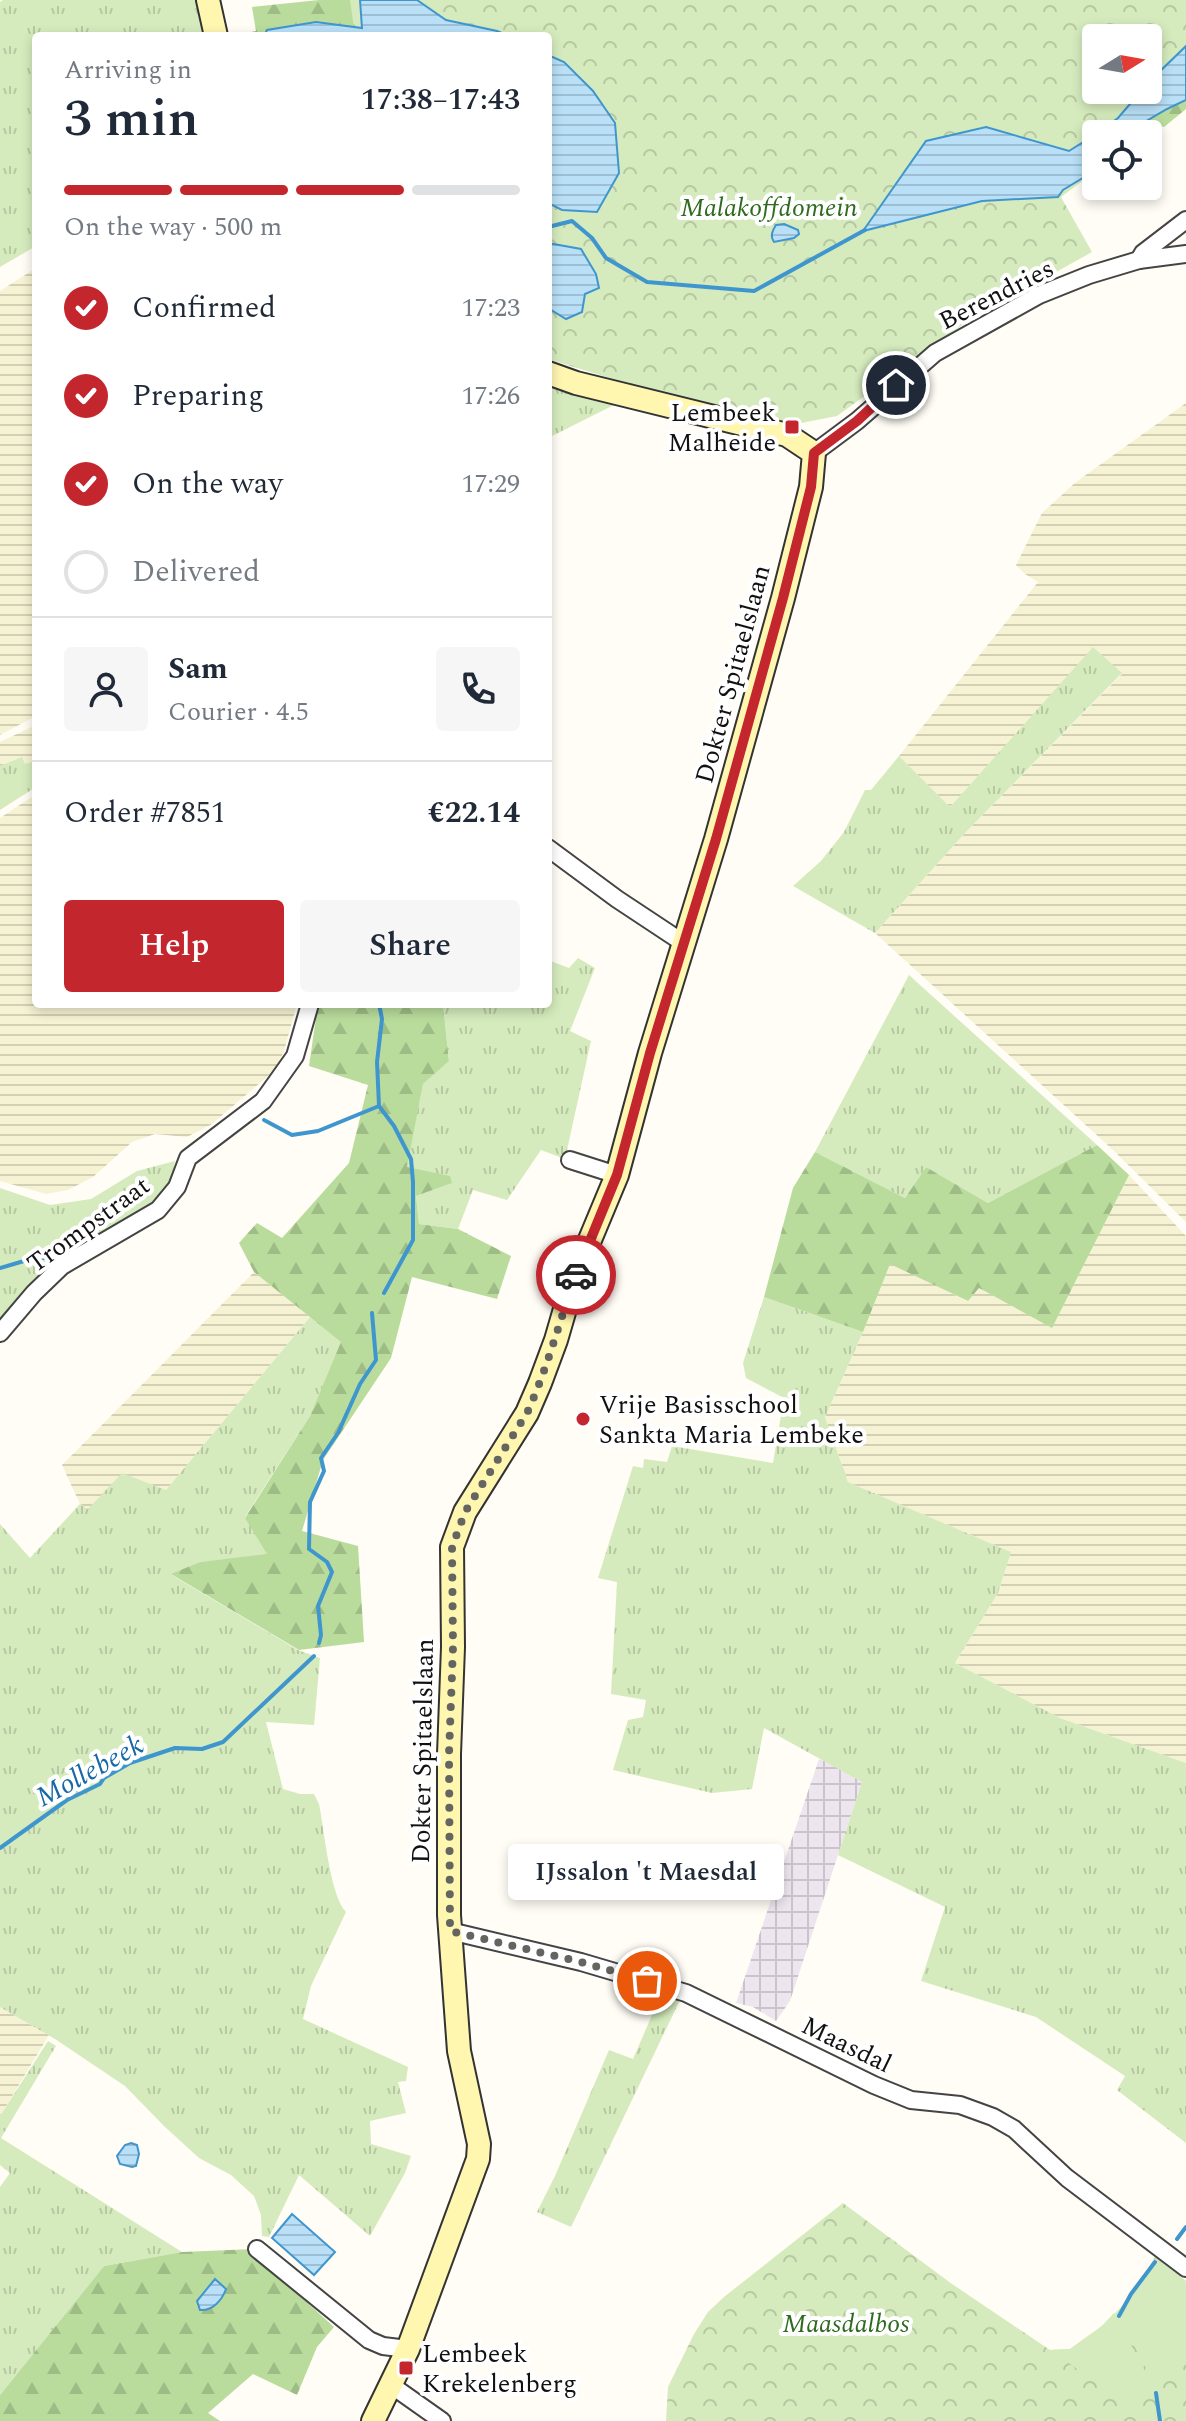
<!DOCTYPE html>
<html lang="en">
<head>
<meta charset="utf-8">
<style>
	:root { --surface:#fff; --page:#f6f6f7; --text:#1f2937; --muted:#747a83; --line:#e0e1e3; --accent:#c4262e }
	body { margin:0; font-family:Spectral,serif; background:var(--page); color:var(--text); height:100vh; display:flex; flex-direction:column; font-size:30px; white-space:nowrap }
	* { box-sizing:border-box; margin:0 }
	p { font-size:26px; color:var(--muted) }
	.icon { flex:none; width:44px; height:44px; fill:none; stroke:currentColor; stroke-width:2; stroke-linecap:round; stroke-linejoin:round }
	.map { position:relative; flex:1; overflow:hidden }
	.sheet { position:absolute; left:32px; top:32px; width:520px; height:976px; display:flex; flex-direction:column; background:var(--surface); border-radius:8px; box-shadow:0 4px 12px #0003 }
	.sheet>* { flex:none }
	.needle { width:52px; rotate:79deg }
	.tools { position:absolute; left:1082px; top:24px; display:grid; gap:16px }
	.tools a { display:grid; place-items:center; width:80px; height:80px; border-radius:8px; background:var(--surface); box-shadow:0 4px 12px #0003; font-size:40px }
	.pin { position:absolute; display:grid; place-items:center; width:68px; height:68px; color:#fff; margin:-34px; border:4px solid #fff; border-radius:50%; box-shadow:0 2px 8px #0007 }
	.courier { position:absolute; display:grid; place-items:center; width:80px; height:80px; margin:-40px; border:6px solid #c4262e; border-radius:50%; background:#fff; color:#222; box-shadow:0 2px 10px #0007 }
	.bubble { position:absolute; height:56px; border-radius:8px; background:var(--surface); box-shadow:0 4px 12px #0003; font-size:26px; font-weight:600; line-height:56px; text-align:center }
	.overview em { font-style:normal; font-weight:600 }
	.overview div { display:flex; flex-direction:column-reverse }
	.overview { display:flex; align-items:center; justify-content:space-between; height:136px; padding:0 32px }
	h1 { font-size:52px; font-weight:600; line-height:60px }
	.bar { display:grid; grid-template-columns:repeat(4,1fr); gap:12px 8px; align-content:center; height:96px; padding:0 32px }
	.bar i { height:10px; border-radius:6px; background:var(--line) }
	.bar .selected { background:var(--accent) }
	.bar p { grid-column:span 4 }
	.line { display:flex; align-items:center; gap:20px; padding:0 32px; border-top:2px solid var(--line) }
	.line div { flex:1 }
	.round { display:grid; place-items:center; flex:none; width:84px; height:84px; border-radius:8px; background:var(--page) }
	ol { padding:0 32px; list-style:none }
	li { display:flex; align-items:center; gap:24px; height:88px }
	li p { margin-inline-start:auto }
	li .icon { padding:8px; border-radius:50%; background:var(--accent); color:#fff; stroke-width:4 }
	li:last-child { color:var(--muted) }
	li i { width:44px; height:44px; border:4px solid var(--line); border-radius:50% }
	.button { display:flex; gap:16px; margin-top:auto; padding:16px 32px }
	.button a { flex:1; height:92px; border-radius:8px; background:var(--accent); color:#fff; font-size:32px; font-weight:600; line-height:92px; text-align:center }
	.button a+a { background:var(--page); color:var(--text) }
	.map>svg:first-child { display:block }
</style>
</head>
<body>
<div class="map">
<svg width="1186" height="2421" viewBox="0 0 1186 2421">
	<defs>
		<pattern id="industrial-grid" width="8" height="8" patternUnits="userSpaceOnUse" patternTransform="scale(2)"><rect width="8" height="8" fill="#eee6ef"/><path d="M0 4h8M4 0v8" fill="none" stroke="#cbc4cc"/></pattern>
		<pattern id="farmland-rules" width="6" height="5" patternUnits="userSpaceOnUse" patternTransform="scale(2)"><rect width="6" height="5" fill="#f6f3d4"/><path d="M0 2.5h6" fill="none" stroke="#d2cfb5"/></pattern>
		<pattern id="grass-tufts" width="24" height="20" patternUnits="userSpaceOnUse" patternTransform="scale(2)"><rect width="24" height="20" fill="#d5ebbd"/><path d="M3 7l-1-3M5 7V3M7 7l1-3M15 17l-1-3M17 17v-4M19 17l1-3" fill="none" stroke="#b6c8a1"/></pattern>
		<pattern id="forest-firs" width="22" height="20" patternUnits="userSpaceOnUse" patternTransform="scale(2)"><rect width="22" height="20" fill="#b9dc9c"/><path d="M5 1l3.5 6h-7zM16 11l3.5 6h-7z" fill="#9ebc85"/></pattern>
		<pattern id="park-crowns" width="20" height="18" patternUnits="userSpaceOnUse" patternTransform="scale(2)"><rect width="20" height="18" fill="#d5ebbd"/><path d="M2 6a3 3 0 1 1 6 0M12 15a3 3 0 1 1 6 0" fill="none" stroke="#b6c8a1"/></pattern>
		<pattern id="water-rules" width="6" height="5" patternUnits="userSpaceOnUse" patternTransform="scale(2)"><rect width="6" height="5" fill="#b9e0f7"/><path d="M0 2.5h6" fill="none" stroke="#9ebfd3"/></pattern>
	</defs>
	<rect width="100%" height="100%" fill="#fffdf5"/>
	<polygon fill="url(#industrial-grid)" points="819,1759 833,1764 862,1782 790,2001 776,2021 753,2007 736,2003"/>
	<g fill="url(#farmland-rules)">
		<polygon points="36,268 36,716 0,735 0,291"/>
		<polygon points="1186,403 1186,1222 1112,1149 875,933 964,834 1122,674 1093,648 950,807 899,756 1038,582 1025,574 1016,565 1042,513 1076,482"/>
		<polygon points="36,725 36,761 25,765 22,758 0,766 0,742"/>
		<polygon points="36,794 36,1004 297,1004 284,1051 275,1070 212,1124 187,1137 155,1134 132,1142 93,1177 68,1190 46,1194 0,1181 0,818"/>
		<polygon points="1129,1175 1186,1236 1186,1763 1060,1718 955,1663 998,1593 1011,1552 848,1482 825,1417 863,1332 890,1263 967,1301 979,1288 1052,1327"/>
		<polygon points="254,1272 310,1317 166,1490 88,1509 80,1504 62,1465"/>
		<polygon points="0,2007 49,2035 0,2116"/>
	</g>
	<g fill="url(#grass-tufts)">
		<polygon points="3,0 200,0 207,36 36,36 36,246 0,267 0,2"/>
		<polygon points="548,382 622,401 548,438"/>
		<polygon points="1093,647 1122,673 964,834 875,933 793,886 821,861 844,832 865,790 871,790 899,756 950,807"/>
		<polygon points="22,757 25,764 36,761 36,787 0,810 0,766"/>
		<polygon points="578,958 595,968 570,1031 591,1041 565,1159 541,1150 507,1200 473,1190 458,1229 419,1224 416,1196 451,1183 406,1168 423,1084 449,1060 443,1004 502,1004 525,1008 526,1004 548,1004 548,960 569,968"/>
		<polygon points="909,975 1097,1145 988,1203 926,1167 905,1198 815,1152"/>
		<polygon points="175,1161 171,1183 157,1204 78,1246 38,1278 0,1321 0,1188 50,1205 91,1199 137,1171"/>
		<polygon points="764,1297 863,1332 825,1417 848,1482 1011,1552 998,1593 955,1663 1060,1718 1186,1763 1186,2143 1117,2090 1125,2076 1036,2017 921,1981 945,1907 838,1855 862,1782 764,1728 752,1789 712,1793 613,1770 628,1720 643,1717 646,1700 611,1694 617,1582 598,1578 633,1466 643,1468 644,1459 667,1462 672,1446 773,1463 784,1398 746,1378 743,1363"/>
		<path d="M 310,1317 L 342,1342 L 310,1416 L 245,1517 L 268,1555 L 200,1562 L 172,1575 L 298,1650 L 320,1658 L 314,1725 L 266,1722 L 283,1789 L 300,1794 L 314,1794 L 319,1804 C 324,1828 330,1896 346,1912 L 311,1986 L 303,2019 L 408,2067 L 406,2081 L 398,2082 L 406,2113 L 370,2121 L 371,2144 L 411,2156 L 405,2173 L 370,2236 L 299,2175 L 269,2237 L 262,2236 L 261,2215 L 254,2196 L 231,2175 L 199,2158 L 164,2126 L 125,2086 L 55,2039 L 0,2007 L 0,1524 L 30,1558 L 80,1504 L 88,1509 L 122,1473 L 166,1490 Z"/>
		<polygon points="662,1992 680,2000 571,2227 537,2212 555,2176 609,2050 633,2059"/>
		<polygon points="48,2041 56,2046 1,2138 182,2252 104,2266 0,2395 0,2187 10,2173 0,2165 0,2116"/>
	</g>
	<g fill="url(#forest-firs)">
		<polygon points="319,0 360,0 363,28 267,30 264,36 232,36 256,31 252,7"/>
		<polygon points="1186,100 1186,109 1164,127 1154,125 1143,134 1124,134 1167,109"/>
		<polygon points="318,1004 443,1004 449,1061 423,1084 407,1167 450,1176 452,1183 416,1196 419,1224 458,1229 511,1256 497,1299 412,1277 391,1358 323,1460 302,1531 358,1546 364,1642 299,1650 171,1574 200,1562 267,1554 245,1518 310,1416 341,1342 254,1272 239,1243 257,1223 282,1238 349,1163 368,1085 309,1066"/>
		<polygon points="1097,1145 1129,1175 1052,1328 979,1288 968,1301 890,1264 863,1332 764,1297 793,1188 815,1152 905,1198 926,1167 988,1203"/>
		<polygon points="254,2249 266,2265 334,2327 317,2347 297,2395 253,2374 208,2413 220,2421 0,2421 0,2395 104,2266 182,2252"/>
	</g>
	<g fill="url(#park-crowns)" fill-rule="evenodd">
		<path d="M 350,0 L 1186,0 L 1186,100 L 1167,109 L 1124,134 L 1096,134 L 1096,171 L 1061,197 L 1092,252 L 965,323 L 837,416 L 786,426 L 655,392 L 548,359 L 548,36 L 355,36 ZM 1096,38 L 1148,38 L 1148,90 L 1096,90 Z"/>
		<polygon points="843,2203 952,2284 1050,2350 1070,2349 1102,2326 1131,2297 1155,2257 1186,2281 1186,2421 666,2421 668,2387 694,2334 708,2312 724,2297"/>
	</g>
	<g fill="#d5ebbd">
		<polygon points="1156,2258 1186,2281 1186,2361 1174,2368 1156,2387 1117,2313 1132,2299"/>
		<polygon points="1114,2313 1154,2388 1134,2409 1050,2350 1070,2349 1102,2326"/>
	</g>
	<g fill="url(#water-rules)" stroke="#3f96cf" stroke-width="2">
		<polygon points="360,0 417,0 446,20 497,31 509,36 264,36 267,30 316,22 362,28"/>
		<polygon points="1186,46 1186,100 1167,109 1124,134 1096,134 1118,118 1142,90 1148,90 1148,84 1152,79"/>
		<polygon points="548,55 564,62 593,91 615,123 619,173 597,212 562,210 548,203"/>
		<polygon points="986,127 1069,151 1096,134 1096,170 1063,190 1058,197 982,201 863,231 926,141"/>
		<path d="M 784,224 L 798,230 L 799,234 L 794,238 L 774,242 C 770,236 772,231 776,225 Z"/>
		<polygon points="548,243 581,249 596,274 599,288 585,294 582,312 566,319 548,308"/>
		<polygon points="131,2143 137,2145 139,2154 136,2166 132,2167 120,2164 117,2156 125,2145"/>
		<polygon points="292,2214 335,2252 314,2275 272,2238"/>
		<path d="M 215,2279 L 226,2289 C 222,2300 213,2311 200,2310 L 197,2301 Z"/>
	</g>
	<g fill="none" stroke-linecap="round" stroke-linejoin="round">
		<g stroke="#3f96cf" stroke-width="4">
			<polyline points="548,227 572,221 592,238 606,258 647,282 754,291 865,230"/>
			<polyline points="379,1004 382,1019 377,1062 379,1106 394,1126 411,1159 413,1182 413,1240 384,1293"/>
			<polyline points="264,1120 292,1135 318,1131 379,1106"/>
			<polyline points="39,1258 52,1258"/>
			<polyline points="0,1268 24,1261"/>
			<polyline points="319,1643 321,1635 318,1606 332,1572 327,1562 309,1549 310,1502 324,1471 321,1458 338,1433 360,1384 376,1360 372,1313"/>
			<polyline points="0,1848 67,1800 100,1784 104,1778 130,1763 175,1748 202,1749 223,1742 314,1656"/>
			<polyline points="1177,2239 1186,2227"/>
			<polyline points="1119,2316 1131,2294 1155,2262"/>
			<polyline points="1156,2393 1160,2421"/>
		</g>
		<defs>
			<g id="street">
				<polyline points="1139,260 1143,253 1186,220"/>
				<polyline points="814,453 857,421 935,353 1039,295 1089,275 1139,260 1186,254"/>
				<polyline points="548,848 617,899 685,944"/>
				<polyline points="570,1160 617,1175"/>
				<polyline points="0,1333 34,1293 62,1266 158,1210 177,1187 188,1158 263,1101 295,1056 310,1004"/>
				<polyline points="450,1931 581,1962 686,1993 874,2085 911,2100 960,2105 993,2117 1014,2129 1067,2178 1186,2268"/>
				<polyline points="257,2249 369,2340 383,2346 408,2349"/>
				<polyline points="391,2385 442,2421"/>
			</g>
			<g id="secondary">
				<polyline points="208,0 216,36"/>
				<polyline points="373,2421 408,2349 478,2159 479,2144 459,2051 449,1915 449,1754 453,1647 452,1547 465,1512 527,1413 540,1383 556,1340 574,1278 617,1175 650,1053 716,839 783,598 811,487 814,453 787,435 576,383 548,373"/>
			</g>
		</defs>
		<use href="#street" stroke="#444" stroke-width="20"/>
		<use href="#secondary" stroke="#333" stroke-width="26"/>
		<use href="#street" stroke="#fff" stroke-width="16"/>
		<use href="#secondary" stroke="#fff6b0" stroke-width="22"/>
	</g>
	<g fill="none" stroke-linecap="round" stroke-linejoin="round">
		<path stroke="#646461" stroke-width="8" stroke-dasharray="0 14.4" d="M 576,1275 C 559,1322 548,1367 527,1413 L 465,1512 L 452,1547 L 453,1647 L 449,1754 L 450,1931 L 581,1962 L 647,1981"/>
		<polyline stroke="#c4262e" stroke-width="10" points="576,1275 617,1175 650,1053 716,839 783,598 811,487 814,453 857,421 896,385"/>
	</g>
	<g fill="#c4262e" stroke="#fff" stroke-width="3">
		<rect x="784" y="419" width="16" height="16" rx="4"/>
		<circle cx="583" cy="1419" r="8"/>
		<rect x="398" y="2360" width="16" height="16" rx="4"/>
	</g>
	<g text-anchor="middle" stroke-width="8" stroke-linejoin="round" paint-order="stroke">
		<g font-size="26" font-style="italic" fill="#2f6b1f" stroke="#fff">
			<text x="769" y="216">Malakoffdomein</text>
			<text x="846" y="2332">Maasdalbos</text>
		</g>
		<g font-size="26" fill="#111" stroke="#fff">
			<text transform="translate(996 294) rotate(-27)" y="9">Berendries</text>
			<text transform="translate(732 674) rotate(-75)" y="9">Dokter Spitaelslaan</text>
			<text transform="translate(88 1224) rotate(-36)" y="9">Trompstraat</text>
			<text transform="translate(422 1751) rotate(-89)" y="9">Dokter Spitaelslaan</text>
			<text transform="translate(847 2044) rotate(26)" y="9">Maasdal</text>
		</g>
		<g font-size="26" fill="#111" stroke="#fff" text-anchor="start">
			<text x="776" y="421" text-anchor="end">Lembeek<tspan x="776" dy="30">Malheide</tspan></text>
			<text x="599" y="1413">Vrije Basisschool<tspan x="599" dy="30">Sankta Maria Lembeke</tspan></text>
			<text x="422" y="2362">Lembeek<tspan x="422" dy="30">Krekelenberg</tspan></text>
		</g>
		<g font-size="28" font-style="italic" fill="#1768a6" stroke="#fff">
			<text transform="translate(89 1770) rotate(-29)" y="10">Mollebeek</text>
		</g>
	</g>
</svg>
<div class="tools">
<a><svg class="needle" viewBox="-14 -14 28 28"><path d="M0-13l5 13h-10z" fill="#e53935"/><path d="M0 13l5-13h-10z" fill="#747a83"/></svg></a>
<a><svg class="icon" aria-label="locate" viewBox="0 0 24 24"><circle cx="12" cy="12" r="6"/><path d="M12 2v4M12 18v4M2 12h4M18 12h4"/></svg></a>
</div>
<div class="pin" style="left:647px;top:1981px;background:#ea580c"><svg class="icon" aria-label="bag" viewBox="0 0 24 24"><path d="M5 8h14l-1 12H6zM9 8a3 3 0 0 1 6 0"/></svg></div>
<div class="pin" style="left:896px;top:385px;background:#1f2937"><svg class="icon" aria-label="home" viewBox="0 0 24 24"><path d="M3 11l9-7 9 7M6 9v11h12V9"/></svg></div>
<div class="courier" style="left:576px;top:1275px"><svg class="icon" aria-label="car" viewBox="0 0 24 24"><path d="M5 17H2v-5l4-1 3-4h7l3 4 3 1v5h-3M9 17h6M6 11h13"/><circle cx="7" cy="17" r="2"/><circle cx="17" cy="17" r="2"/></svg></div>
<div class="bubble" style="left:508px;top:1844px;width:276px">IJssalon 't Maesdal</div>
<section class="sheet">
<div class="overview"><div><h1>3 min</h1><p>Arriving in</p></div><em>17:38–17:43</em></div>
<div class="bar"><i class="selected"></i><i class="selected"></i><i class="selected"></i><i></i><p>On the way · 500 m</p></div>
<ol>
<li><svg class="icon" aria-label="check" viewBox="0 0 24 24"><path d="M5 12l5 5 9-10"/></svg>Confirmed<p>17:23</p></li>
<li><svg class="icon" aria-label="check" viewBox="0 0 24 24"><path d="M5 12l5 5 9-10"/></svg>Preparing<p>17:26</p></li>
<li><svg class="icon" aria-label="check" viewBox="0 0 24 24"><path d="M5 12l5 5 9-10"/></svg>On the way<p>17:29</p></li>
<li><i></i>Delivered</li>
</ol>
<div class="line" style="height:144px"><a class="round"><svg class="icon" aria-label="person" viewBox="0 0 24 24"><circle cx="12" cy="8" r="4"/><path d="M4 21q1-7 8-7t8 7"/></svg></a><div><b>Sam</b><p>Courier · 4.5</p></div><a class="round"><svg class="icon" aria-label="phone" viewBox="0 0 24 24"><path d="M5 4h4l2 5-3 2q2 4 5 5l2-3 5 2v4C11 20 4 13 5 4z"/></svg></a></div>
<div class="line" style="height:104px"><div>Order #7851</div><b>€22.14</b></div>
<div class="button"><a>Help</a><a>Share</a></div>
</section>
</div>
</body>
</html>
